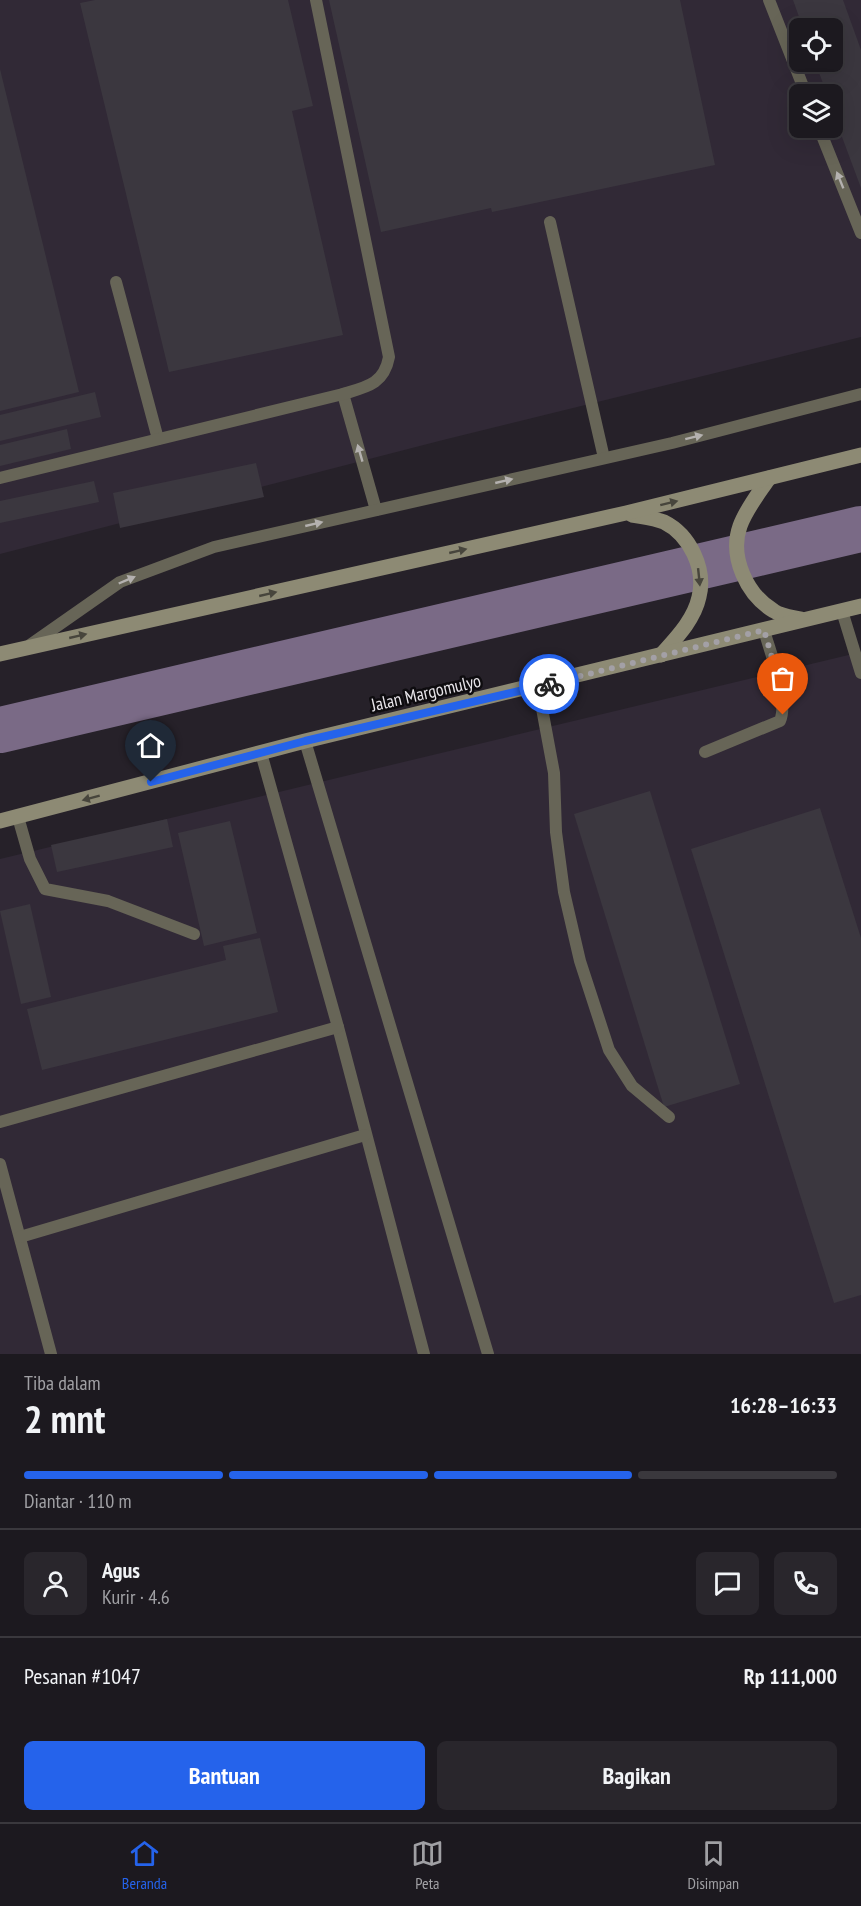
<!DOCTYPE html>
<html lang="id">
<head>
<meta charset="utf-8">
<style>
	:root { --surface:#1c191f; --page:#29262c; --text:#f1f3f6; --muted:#a0a0a4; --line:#3a383d; --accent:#2563eb }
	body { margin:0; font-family:"PT Sans Narrow",sans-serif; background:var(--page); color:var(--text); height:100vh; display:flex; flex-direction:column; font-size:22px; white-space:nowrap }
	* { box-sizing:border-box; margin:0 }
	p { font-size:20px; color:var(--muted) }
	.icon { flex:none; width:33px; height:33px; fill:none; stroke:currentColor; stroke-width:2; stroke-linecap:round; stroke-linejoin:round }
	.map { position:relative; height:1354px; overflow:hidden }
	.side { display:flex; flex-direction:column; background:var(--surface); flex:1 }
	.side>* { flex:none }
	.fabs { position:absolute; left:789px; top:18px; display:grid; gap:12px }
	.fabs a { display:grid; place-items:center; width:54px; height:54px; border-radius:9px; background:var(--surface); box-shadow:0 6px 24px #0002,0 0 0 2px var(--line); font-size:30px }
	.pin { position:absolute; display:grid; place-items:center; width:51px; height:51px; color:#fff; margin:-62px -26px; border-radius:50% 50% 50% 0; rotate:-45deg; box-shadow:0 0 6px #0007 }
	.pin .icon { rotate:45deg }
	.courier { position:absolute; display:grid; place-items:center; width:60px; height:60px; margin:-30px; border:4px solid #2563eb; border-radius:50%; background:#fff; color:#222; box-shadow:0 2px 8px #0007 }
	.headline em { font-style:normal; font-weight:700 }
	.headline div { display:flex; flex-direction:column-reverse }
	.headline { display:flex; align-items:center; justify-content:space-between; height:102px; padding:0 24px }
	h1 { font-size:39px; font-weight:700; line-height:45px }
	.bar { display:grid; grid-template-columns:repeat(4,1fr); gap:9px 6px; align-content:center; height:72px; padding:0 24px }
	.bar i { height:8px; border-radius:4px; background:var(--line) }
	.bar .selected { background:var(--accent) }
	.bar p { grid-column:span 4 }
	.line { display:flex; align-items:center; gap:15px; padding:0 24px; border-top:2px solid var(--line) }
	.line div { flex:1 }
	.round { display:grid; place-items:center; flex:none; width:63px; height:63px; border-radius:9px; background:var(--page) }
	.action { display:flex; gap:12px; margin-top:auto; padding:12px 24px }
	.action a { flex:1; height:69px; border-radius:9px; background:var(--accent); color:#fff; font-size:24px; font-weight:700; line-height:69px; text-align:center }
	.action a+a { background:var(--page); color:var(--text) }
	.dock { display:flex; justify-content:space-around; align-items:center; height:84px; border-top:2px solid var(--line); background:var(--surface); font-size:16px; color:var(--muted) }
	.dock a { display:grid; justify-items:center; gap:3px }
	.dock .selected { color:var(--accent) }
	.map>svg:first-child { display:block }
</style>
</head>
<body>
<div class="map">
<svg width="861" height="1354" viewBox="0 0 861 1354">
	<rect width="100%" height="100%" fill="#262129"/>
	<g fill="#312936" fill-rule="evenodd">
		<path d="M 0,0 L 861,0 L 861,337 L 443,440 L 0,554 ZM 800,28 L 832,28 L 832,62 L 800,62 ZM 800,94 L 832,94 L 832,128 L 800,128 Z"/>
		<polygon points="861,652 861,1354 0,1354 0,859"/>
	</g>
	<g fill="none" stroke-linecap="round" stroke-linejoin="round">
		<polyline stroke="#7a6a86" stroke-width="46" points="0,730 861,529"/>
	</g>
	<g fill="#3b373f">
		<polygon points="95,0 288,0 313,106 292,111 343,335 169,372 80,3"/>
		<polygon points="329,0 680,0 715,165 492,212 491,208 381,232"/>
		<polygon points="793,0 843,0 861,50 861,188 832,110 832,94 827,94 815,62 832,62 832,28 803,28"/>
		<polygon points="0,69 79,392 0,411"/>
		<polygon points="95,392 101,417 0,441 0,415"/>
		<polygon points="67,429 71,449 0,466 0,445"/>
		<polygon points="256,463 264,497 120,528 113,493"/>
		<polygon points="94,481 99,502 0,523 0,501"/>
		<polygon points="650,791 740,1084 664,1107 574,814"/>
		<polygon points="820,808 861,938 861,1295 834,1303 691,849"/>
		<polygon points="167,819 173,847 57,872 51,845"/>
		<polygon points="230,821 257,933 204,946 178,833"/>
		<polygon points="30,904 51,997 21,1004 0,911"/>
		<polygon points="260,938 278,1012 42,1070 27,1009 226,960 223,946"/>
	</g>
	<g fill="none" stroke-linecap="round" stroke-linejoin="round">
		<g stroke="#676557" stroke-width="12">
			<polyline points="769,0 806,94"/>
			<polyline points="819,128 861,233"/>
			<polyline points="550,222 604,458"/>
			<polyline points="116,282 158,439"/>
			<polyline points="343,394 376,510"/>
			<path d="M 0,478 L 343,394 C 367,387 384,384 389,357 L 316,0"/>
			<polyline points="842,611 861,673"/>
			<polyline points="30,645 120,582 214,547 672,443 861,394"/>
			<polyline points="538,687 554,773 556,832 564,892 580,961 609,1050 632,1086 669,1117"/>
			<polyline points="305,741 488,1354"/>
			<path d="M 705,752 L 780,721 C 789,700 770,652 764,630"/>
			<polyline points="18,817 30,859 45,889 108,901 194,934"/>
			<polyline points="338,1027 424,1354"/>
			<polyline points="0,1122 338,1027 261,753"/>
			<polyline points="0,1164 51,1354"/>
			<polyline points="20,1237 365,1135"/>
		</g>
		<g stroke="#8d8a74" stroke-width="15">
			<path d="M 769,478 C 759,493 746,509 740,526 C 729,557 747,595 774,611 C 781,616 792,617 801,619"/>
			<path d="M 632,515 C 643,517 654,518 664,522 C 690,535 706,569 699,597 C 694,620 676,638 661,655"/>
			<polyline points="0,654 626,513 861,455"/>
			<polyline points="0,821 305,741 861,606"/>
		</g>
	</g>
	<defs><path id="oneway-solid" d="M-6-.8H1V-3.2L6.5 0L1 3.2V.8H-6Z" transform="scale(1.5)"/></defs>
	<g fill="#b4b1af">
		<use href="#oneway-solid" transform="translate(840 180) rotate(-112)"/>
		<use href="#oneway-solid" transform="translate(694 437) rotate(-14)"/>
		<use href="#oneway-solid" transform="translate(360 453) rotate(-106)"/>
		<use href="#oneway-solid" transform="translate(504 481) rotate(-13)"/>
		<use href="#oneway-solid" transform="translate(314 524) rotate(-13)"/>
		<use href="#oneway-solid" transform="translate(127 580) rotate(-23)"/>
	</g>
	<g fill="#47453c">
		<use href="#oneway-solid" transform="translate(669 503) rotate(-14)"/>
		<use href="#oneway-solid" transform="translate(458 551) rotate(-13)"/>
		<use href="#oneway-solid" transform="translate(699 577) rotate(84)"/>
		<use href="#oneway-solid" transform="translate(268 594) rotate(-13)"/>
		<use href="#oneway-solid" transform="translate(78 636) rotate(-13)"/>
		<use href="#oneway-solid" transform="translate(91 798) rotate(165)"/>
	</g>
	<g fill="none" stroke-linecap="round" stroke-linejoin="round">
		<polyline stroke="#a3a0a6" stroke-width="6" stroke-dasharray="0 10.8" points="549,684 764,630 779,682 783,715"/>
		<polyline stroke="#2563eb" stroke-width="8" points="151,782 305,741 549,684"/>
	</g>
	<g text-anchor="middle" stroke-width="5" stroke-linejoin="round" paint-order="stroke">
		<g font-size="18" fill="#e7e4e9" stroke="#0e0c0f">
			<text transform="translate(426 693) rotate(-13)" y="6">Jalan Margomulyo</text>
		</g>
	</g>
</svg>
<div class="fabs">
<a><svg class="icon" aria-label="locate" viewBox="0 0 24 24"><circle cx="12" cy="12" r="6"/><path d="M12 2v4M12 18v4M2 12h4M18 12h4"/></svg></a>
<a><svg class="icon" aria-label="layers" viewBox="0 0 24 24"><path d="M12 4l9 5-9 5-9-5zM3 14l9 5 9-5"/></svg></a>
</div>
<div class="pin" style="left:783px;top:715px;background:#ea580c"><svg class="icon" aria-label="bag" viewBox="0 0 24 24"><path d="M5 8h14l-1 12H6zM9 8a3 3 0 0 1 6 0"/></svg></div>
<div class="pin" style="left:151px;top:782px;background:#1f2937"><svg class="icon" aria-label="home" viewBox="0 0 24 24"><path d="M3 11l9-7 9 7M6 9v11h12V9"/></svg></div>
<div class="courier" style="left:549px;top:684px"><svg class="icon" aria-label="bike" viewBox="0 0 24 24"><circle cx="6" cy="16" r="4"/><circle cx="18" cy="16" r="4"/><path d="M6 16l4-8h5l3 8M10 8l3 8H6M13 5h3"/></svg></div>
</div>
<section class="side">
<div class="headline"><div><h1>2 mnt</h1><p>Tiba dalam</p></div><em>16:28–16:33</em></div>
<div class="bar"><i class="selected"></i><i class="selected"></i><i class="selected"></i><i></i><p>Diantar · 110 m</p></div>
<div class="line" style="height:108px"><a class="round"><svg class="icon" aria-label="person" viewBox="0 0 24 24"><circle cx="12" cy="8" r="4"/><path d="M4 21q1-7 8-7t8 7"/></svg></a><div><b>Agus</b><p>Kurir · 4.6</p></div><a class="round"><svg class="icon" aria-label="chat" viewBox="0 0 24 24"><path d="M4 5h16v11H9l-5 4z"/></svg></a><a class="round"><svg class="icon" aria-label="phone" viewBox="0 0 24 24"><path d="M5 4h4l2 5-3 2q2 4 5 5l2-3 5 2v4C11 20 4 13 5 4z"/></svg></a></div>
<div class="line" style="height:78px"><div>Pesanan #1047</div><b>Rp 111,000</b></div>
<div class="action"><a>Bantuan</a><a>Bagikan</a></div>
</section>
<nav class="dock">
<a class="selected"><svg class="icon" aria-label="home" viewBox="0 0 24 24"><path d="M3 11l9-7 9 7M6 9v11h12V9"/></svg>Beranda</a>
<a><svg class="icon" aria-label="map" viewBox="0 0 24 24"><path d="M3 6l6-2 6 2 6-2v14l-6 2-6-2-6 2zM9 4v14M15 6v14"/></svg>Peta</a>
<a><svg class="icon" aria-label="saved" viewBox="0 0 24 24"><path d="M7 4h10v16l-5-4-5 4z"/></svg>Disimpan</a>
</nav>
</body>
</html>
